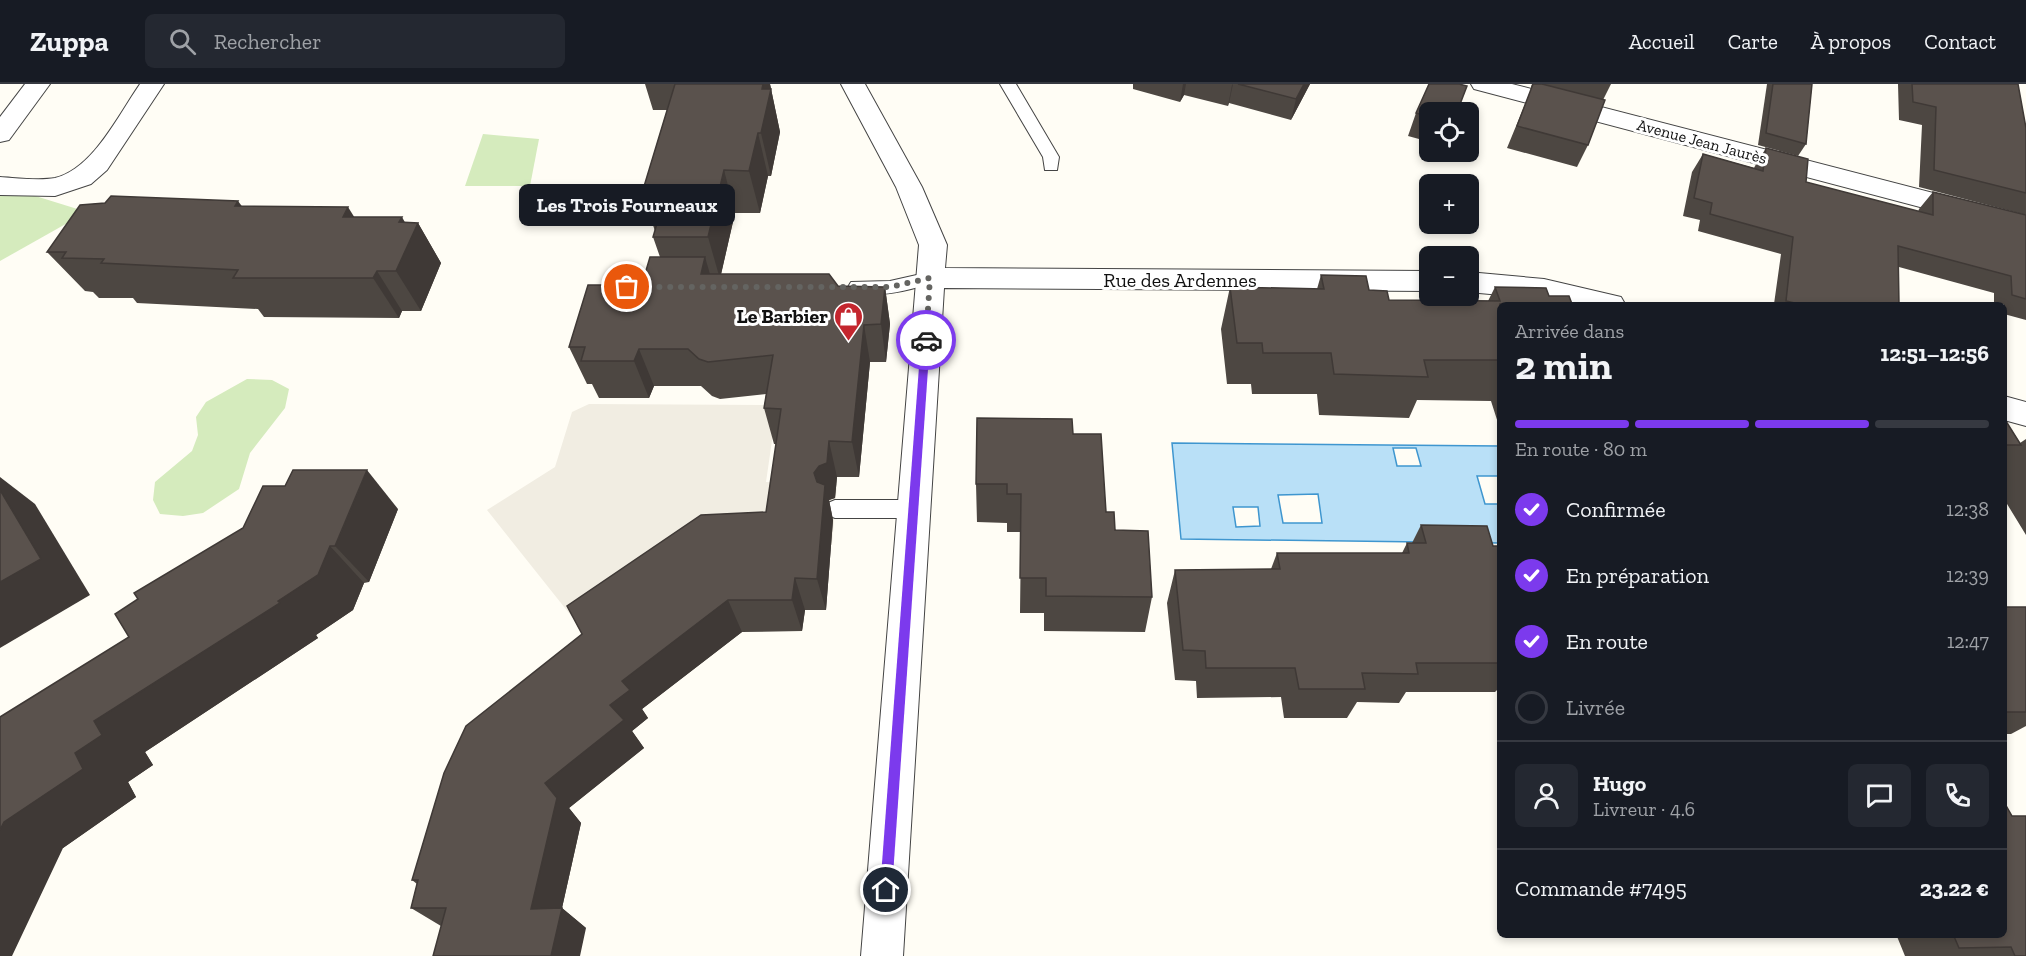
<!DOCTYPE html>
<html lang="fr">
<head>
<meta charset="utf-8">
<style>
	:root { --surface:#171b24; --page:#242831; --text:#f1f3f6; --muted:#9ea1a6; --line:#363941; --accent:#7c3aed }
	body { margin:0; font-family:"Zilla Slab",serif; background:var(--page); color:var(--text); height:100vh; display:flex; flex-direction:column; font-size:22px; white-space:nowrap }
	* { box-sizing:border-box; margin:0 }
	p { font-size:20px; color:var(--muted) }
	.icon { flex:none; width:33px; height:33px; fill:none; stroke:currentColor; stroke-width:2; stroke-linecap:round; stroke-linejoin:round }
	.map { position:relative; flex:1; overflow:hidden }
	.sheet { position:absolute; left:1497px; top:218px; width:510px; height:636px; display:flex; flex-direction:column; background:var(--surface); border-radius:9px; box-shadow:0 3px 9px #0003 }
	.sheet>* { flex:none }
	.fabs { position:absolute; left:1419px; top:18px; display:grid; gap:12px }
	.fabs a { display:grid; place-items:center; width:60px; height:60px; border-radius:9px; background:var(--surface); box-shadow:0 3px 9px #0003; font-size:30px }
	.pin { position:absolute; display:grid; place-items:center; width:51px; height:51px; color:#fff; margin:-26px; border:3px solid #fff; border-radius:50%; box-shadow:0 2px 6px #0007 }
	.courier { position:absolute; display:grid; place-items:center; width:60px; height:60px; margin:-30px; border:4px solid #7c3aed; border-radius:50%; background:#fff; color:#222; box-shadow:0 2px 8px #0007 }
	.bubble { position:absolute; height:42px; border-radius:9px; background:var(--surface); box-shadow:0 3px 9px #0003; font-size:20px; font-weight:700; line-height:42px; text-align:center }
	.head em { font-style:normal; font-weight:700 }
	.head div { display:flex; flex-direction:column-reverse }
	.head { display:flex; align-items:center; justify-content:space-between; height:102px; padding:0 18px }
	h1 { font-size:39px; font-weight:700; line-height:45px }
	.bar { display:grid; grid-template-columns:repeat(4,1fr); gap:9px 6px; align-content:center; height:72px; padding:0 18px }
	.bar i { height:8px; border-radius:4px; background:var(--line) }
	.bar .on { background:var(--accent) }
	.bar p { grid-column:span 4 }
	.line { display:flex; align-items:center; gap:15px; padding:0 18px; border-top:2px solid var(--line) }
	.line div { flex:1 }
	.round { display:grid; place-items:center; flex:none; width:63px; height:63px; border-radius:9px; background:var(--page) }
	ol { padding:0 18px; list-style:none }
	li { display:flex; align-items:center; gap:18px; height:66px }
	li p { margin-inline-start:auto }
	li .icon { padding:6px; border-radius:50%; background:var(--accent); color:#fff; stroke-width:4 }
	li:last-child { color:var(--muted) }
	li i { width:33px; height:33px; border:3px solid var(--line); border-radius:50% }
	header { display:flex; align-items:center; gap:36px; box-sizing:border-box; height:84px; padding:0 30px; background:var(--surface); border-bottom:2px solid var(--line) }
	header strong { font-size:28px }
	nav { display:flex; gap:33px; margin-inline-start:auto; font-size:21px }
	.search { width:420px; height:54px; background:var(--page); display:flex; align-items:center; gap:15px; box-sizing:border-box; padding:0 21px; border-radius:9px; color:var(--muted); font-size:22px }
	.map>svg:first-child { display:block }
</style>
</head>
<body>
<header>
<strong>Zuppa</strong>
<div class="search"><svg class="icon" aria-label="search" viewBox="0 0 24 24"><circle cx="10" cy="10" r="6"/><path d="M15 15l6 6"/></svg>Rechercher</div>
<nav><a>Accueil</a><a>Carte</a><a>À propos</a><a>Contact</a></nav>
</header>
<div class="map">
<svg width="2026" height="872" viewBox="0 0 2026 872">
	<rect width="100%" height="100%" fill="#fffdf5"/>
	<g fill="#d5ebbd">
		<polygon points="483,50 539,55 530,102 465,102"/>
		<polygon points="0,101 87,128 0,177"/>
		<polygon points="247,295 272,296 289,305 285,324 250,369 239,405 203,429 183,432 160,430 153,416 155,398 192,367 198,351 196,333 206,318"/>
	</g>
	<polygon fill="#f1ede2" points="589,320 765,321 775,336 766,398 837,400 832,461 748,462 588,553 487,426 555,383 572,328"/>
	<path fill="#b9e0f7" stroke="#3f96cf" stroke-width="1.5" fill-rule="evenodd" d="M 1172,359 L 1500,362 L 1500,392 L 1477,392 L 1485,420 L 1500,420 L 1500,459 L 1181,455 ZM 1393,364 L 1416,364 L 1421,382 L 1397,382 ZM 1318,410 L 1322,439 L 1283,439 L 1278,411 ZM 1233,423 L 1258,423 L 1260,442 L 1236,443 Z"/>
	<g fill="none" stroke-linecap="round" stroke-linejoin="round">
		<defs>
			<g id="lane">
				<polygon points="1000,0 1016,0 1059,73 1057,86 1045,86 1043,73"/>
				<path d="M 930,188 L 936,190 L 939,194 L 936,198 C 910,206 877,215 851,208 L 848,203 L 851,198 L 890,197 Z"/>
				<polygon points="835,416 914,416 921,419 924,425 921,431 914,434 835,434 828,431 825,425 828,419"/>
			</g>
			<g id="street">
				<polygon points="25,0 50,0 9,56 0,58 0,33"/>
				<path d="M 140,0 L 164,0 L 107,86 L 91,100 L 55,112 L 0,111 L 0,93 C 17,94 39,97 55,94 C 93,85 119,30 140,0 Z"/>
				<polygon points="841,0 865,0 922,103 947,161 945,184 1430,187 1430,207 944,204 903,872 861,872 919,161 896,103"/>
				<polygon points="1471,0 1512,0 2026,133 2026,151 1474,5"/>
				<polygon points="1468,188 1544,195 1621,213 1625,220 1568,220 1544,215 1468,208"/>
				<polygon points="2004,312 2026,318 2026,342 2004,336"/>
			</g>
		</defs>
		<use href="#lane" stroke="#444" stroke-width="2"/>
		<use href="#street" stroke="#444" stroke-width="2"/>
		<use href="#lane" fill="#fff" fill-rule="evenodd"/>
		<use href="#street" fill="#fff" fill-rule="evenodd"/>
	</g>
	<g fill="#4d4742">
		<polygon points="645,0 770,0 780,48 771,92 768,92 760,129 735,129 721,190 838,202 885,203 890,240 886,278 870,278 859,393 837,393 835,414 829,416 833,436 826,526 805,526 802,547 742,548 642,625 648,634 632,647 644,664 569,724 581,739 562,824 586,844 441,842 411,824 417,800 412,796 766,428 776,360 774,360 764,324 766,310 720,315 712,312 701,302 654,302 649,314 599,314 592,300 587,300 569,263 637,201 660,173 653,153 655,147 642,109 667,26 653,26"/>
		<polygon points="1133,0 1310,0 1291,36 1229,19 1228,22 1184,11 1180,18 1133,5"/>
		<polygon points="1532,0 1611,0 1603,16 1588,61 1577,83 1507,64 1532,3 1531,3"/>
		<polygon points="1767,0 1812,0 1806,60 1798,72 1758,61"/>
		<polygon points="1898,0 2018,0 2026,44 2026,131 1919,103 1922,41 1899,36"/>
		<polygon points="1430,28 1430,58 1408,52 1416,29"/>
		<polygon points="1766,64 1806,98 1918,128 1919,125 1933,108 2026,131 2026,236 2004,230 2004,220 1994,220 1994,209 1899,183 1899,220 1774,220 1781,170 1698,147 1700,136 1683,132 1692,88 1703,70 1754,84 1755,82"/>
		<polygon points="242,122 354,133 405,139 418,139 441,179 421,227 402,227 399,234 264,233 258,225 137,219 133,214 99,214 93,208 85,207 47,168"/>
		<polygon points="1321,191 1369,206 1389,216 1488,217 1495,203 1546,204 1500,220 1500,342 1499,342 1491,317 1417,316 1409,334 1319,331 1317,310 1252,310 1251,300 1227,300 1221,245 1230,203 1317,205"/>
		<polygon points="2004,334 2020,359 2026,355 2026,451 2004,415"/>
		<polygon points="1073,350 1106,428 1152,513 1145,548 1044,547 1044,529 1020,529 1021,448 1007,448 1007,439 977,438 976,400"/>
		<polygon points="398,425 369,498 364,499 353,526 316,551 318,554 145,668 153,681 128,698 136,713 63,764 0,633"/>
		<polygon points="1421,441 1493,462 1500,462 1500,603 1495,608 1406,608 1399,619 1357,618 1347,634 1284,634 1281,613 1197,614 1196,597 1175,596 1167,519 1175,486 1271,485 1277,469 1402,469 1407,459 1412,459"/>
		<polygon points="2004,628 2026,628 2026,642 2011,650 2004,650"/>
		<polygon points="1896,850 2004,850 2026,872 1905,872"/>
	</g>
	<g fill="#3f3936">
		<polygon points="763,0 770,0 780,48 771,92 761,49 762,5"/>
		<polygon points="1183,0 1186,0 1184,11 1180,18"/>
		<polygon points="1233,0 1229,19 1228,22 1232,1"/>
		<polygon points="1304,0 1310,0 1291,36 1296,15"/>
		<polygon points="758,49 768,92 760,129 749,87"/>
		<polygon points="724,86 735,129 720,195 708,153"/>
		<polygon points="238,117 268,157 235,122"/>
		<polygon points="348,123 373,163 343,133"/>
		<polygon points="402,133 412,151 418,139 441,179 421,227 396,187 399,138"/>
		<polygon points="705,173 716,211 701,190"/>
		<polygon points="377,187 402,227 399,234 373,194"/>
		<polygon points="885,203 890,240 886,278 881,240"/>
		<polygon points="864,241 870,278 859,393 852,358"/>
		<polygon points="639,265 654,302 649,314 634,277"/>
		<polygon points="829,357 837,393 835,414 829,416 833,436 826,526 817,495 814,389"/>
		<polygon points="367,386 398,425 369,498 335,462"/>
		<polygon points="0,393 35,420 90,511 0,564"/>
		<polygon points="330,462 364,499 353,526 316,551 318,554 145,668 153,681 128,698 136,713 63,764 12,872 0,872 0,746 4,738 75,669 94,637 278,517"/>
		<polygon points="795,494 805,526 802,547 792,516"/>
		<polygon points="728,516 742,548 642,625 648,634 632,647 644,664 569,724 581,739 562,824 586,844 580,872 551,872 531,825 545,699 610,621 622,597"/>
	</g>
	<g fill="#5a524d" stroke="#3f3936" stroke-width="1.5">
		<polygon points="675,0 763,0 762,5 771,5 761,49 758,49 749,87 724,86 708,153 653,153 666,109 642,109"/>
		<polygon points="1238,0 1304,0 1296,15"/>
		<polygon points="1429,0 1459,0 1467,2 1457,28 1430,28 1430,33 1416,29"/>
		<polygon points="1533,0 1542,0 1605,16 1588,61 1517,42"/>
		<polygon points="1773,0 1812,0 1806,60 1766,49"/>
		<polygon points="1912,0 2018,0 2026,44 2026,109 1934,86 1936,23 1913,18"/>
		<polygon points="1766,64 1808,75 1806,98 1933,131 1933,108 2026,131 2026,215 2012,211 2011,192 1898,162 1899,220 1799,220 1786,217 1793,153 1710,130 1712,119 1694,114 1703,70 1763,87"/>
		<polygon points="111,112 238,117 235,122 348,123 343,133 402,133 399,138 418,139 396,187 377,187 373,194 233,194 238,186 101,179 104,175 62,174 66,168 47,168 80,121 105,119"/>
		<polygon points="650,173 705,173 701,190 829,190 838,202 885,203 881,240 864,241 852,358 829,357 827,379 819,382 814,389 817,398 825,401 817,495 795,494 792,516 728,516 622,597 630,606 610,621 624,636 545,699 557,714 531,825 562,824 551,872 433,872 446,824 411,824 418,796 412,796 444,689 466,642 582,550 567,522 701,431 766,428 781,325 764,324 773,271 708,278 699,275 688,265 639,265 634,277 581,277 585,263 569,263 588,201 637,201 639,190 645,190"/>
		<polygon points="1321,191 1366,192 1369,206 1387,207 1389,216 1500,217 1495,203 1546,204 1549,212 1569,212 1572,220 1500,220 1500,276 1424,276 1428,293 1334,290 1331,269 1263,269 1262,259 1237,259 1230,203 1324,205"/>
		<polygon points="977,334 1072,335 1073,350 1101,350 1106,428 1114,428 1115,446 1148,447 1152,513 1046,512 1046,494 1020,494 1021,410 1007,410 1007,400 976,400"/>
		<polygon points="2004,334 2021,361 2004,361"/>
		<polygon points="293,386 367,386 335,462 330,462 318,491 278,517 280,519 94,637 102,651 75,669 83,685 4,738 0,746 0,633 129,553 115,530 138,515 134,509 243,444 263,402 285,402"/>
		<polygon points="0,406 41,475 0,498"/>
		<polygon points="1421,441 1487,442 1493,462 1500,462 1500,579 1416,579 1418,590 1362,589 1365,605 1299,605 1295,584 1206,584 1205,567 1183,566 1175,486 1280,485 1277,469 1409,469 1407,459 1426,459"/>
		<rect x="2004" y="523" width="22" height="105"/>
		<polygon points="2004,718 2012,732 2026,732 2026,872 2015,872 2011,863 1959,864 1953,850 2004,850"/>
	</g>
	<polygon fill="#7c3aed" points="926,253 930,256 892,806 886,812 880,806 921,256"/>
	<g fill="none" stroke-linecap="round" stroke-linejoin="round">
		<polyline stroke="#646461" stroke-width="6" stroke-dasharray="0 10.8" points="627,203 890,203 930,194 926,256"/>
	</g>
	<defs>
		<symbol id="shop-pin" viewBox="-11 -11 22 30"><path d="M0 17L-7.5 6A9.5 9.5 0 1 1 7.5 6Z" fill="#c4262e" stroke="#fff"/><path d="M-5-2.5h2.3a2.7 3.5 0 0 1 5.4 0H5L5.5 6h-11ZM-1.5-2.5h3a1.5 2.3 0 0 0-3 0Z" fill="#fff"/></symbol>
	</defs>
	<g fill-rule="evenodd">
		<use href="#shop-pin" x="832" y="216" width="33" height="45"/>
	</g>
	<g text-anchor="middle" stroke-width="6" stroke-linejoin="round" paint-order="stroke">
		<g font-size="16" fill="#111" stroke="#fff">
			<text transform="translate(1702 57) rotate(15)" y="6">Avenue Jean Jaurès</text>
		</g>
		<g font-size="20" fill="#111" stroke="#fff">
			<text x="1180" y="203">Rue des Ardennes</text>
		</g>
		<g font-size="20" font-weight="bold" fill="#111" stroke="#fff" text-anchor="end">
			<text x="828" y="239">Le Barbier</text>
		</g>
	</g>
</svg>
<div class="fabs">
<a><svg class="icon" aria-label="locate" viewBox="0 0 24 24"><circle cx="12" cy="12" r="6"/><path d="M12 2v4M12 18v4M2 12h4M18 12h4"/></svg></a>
<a>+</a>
<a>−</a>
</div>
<div class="pin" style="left:627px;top:203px;background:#ea580c"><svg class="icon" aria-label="bag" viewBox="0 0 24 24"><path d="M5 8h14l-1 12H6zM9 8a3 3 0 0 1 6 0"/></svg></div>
<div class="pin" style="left:886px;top:806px;background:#1f2937"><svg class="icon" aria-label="home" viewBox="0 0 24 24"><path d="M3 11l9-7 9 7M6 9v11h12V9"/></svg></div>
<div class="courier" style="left:926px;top:256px"><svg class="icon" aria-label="car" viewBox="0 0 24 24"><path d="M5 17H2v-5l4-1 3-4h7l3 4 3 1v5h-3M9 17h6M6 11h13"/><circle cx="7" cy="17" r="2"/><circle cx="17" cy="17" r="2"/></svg></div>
<div class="bubble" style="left:519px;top:100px;width:216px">Les Trois Fourneaux</div>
<section class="sheet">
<div class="head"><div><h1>2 min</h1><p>Arrivée dans</p></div><em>12:51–12:56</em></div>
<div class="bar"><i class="on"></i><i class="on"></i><i class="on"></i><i></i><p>En route · 80 m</p></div>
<ol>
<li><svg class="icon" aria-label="check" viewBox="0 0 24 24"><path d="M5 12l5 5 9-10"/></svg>Confirmée<p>12:38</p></li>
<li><svg class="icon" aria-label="check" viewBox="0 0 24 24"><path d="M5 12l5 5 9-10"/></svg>En préparation<p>12:39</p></li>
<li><svg class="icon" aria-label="check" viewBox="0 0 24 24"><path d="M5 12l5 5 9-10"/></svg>En route<p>12:47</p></li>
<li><i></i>Livrée</li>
</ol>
<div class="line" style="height:108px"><a class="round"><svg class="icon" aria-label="person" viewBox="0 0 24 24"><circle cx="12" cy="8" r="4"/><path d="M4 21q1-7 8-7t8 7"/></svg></a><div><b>Hugo</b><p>Livreur · 4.6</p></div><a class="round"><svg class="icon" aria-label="chat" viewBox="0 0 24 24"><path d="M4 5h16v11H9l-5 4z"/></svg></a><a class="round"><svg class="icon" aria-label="phone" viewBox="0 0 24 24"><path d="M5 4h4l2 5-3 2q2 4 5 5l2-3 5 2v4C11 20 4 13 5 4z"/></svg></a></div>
<div class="line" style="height:78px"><div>Commande #7495</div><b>23.22 €</b></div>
</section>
</div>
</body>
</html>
